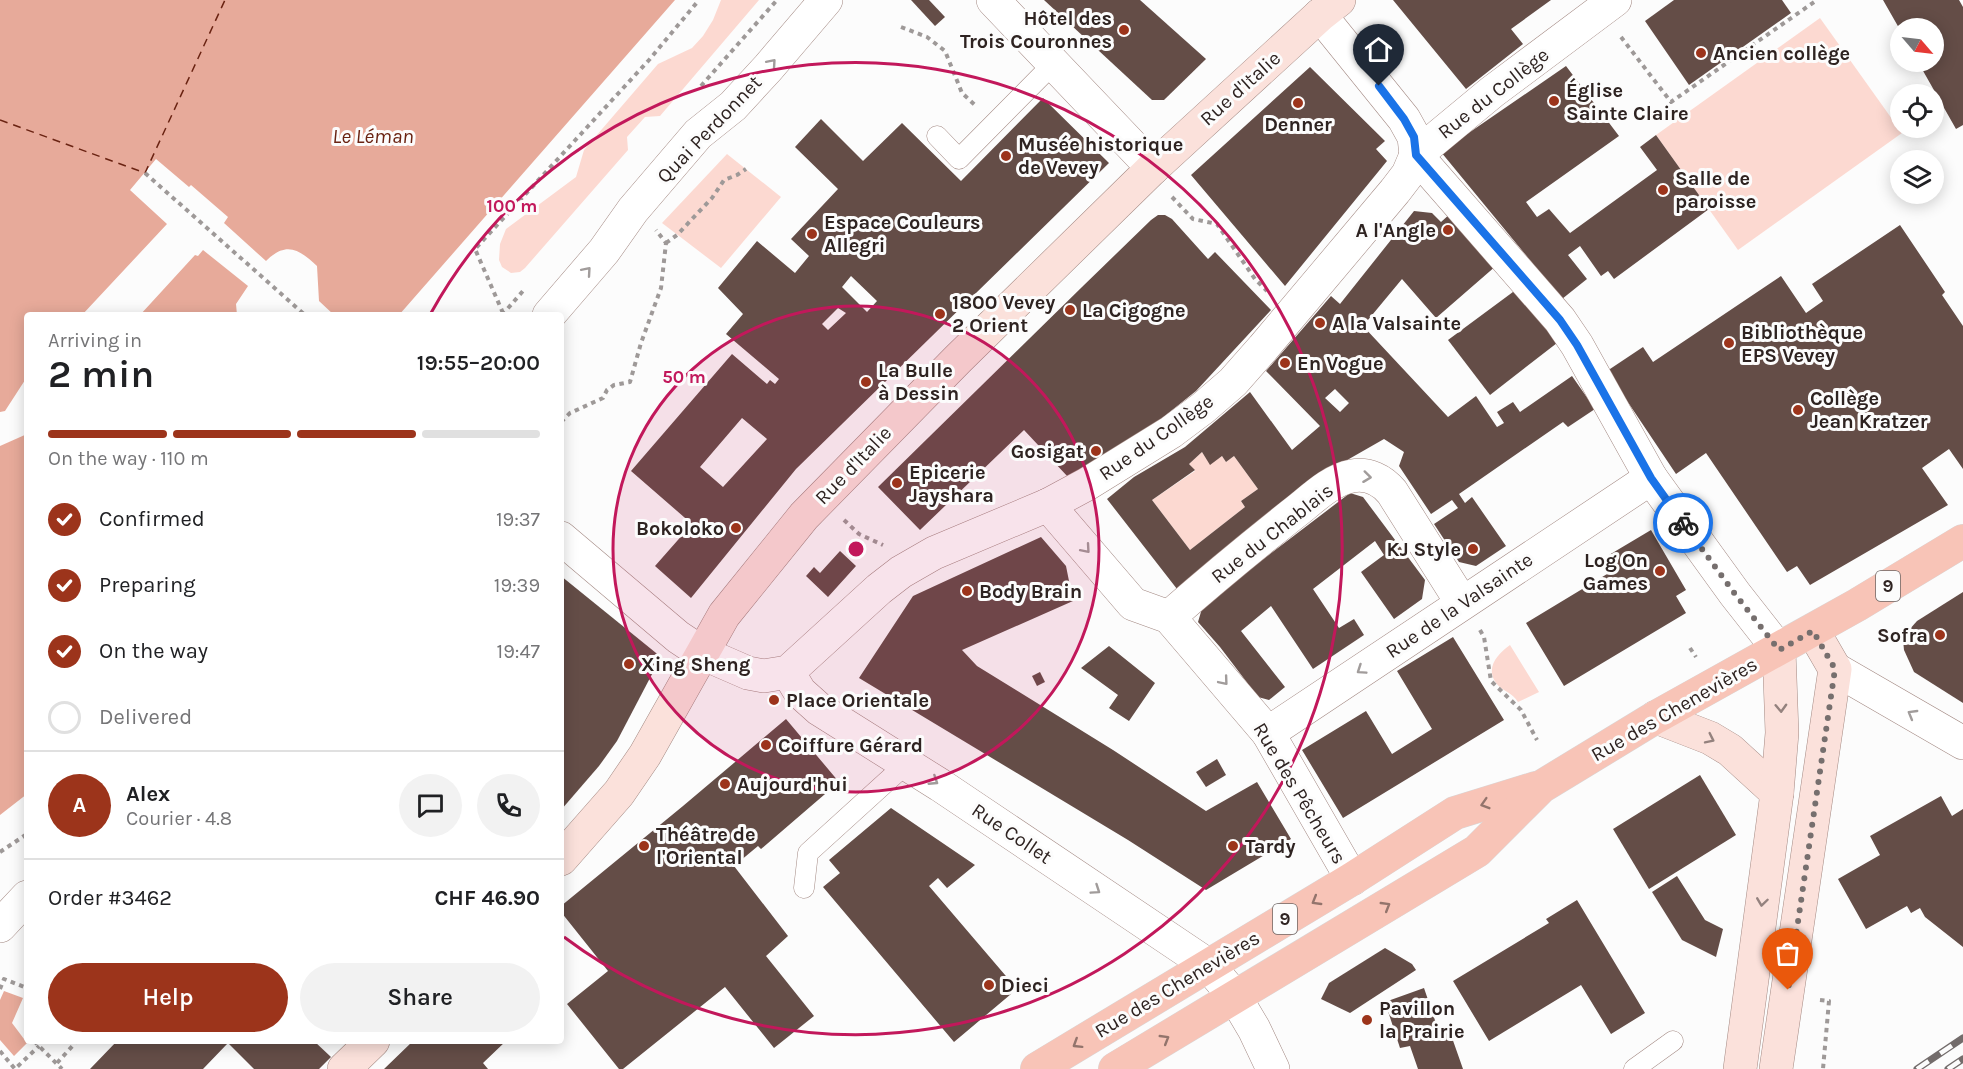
<!DOCTYPE html>
<html lang="en">
<head>
<meta charset="utf-8">
<style>
	:root { --surface:#fff; --page:#f2f2f2; --text:#202124; --muted:#757577; --line:#e0e0e0; --accent:#9c341b }
	body { margin:0; font-family:Karla,sans-serif; background:var(--page); color:var(--text); height:100vh; display:flex; flex-direction:column; font-size:22px; white-space:nowrap }
	* { box-sizing:border-box; margin:0 }
	p { font-size:20px; color:var(--muted) }
	.icon { flex:none; width:33px; height:33px; fill:none; stroke:currentColor; stroke-width:2; stroke-linecap:round; stroke-linejoin:round }
	.map { position:relative; flex:1; overflow:hidden }
	.drawer { position:absolute; left:24px; top:312px; width:540px; height:732px; display:flex; flex-direction:column; background:var(--surface); border-radius:6px; box-shadow:0 3px 15px #0003 }
	.drawer>* { flex:none }
	.needle { width:39px; rotate:118deg }
	.fabs { position:absolute; left:1890px; top:18px; display:grid; gap:12px }
	.fabs a { display:grid; place-items:center; width:54px; height:54px; border-radius:50%; background:var(--surface); box-shadow:0 3px 15px #0003; font-size:30px }
	.pin { position:absolute; display:grid; place-items:center; width:51px; height:51px; color:#fff; margin:-62px -26px; border-radius:50% 50% 50% 0; rotate:-45deg; box-shadow:0 0 6px #0007 }
	.pin .icon { rotate:45deg }
	.courier { position:absolute; display:grid; place-items:center; width:60px; height:60px; margin:-30px; border:4px solid #1a73e8; border-radius:50%; background:#fff; color:#222; box-shadow:0 2px 8px #0007 }
	.head em { font-style:normal; font-weight:600 }
	.head div { display:flex; flex-direction:column-reverse }
	.head { display:flex; align-items:center; justify-content:space-between; height:102px; padding:0 24px }
	h1 { font-size:39px; font-weight:600; line-height:45px }
	.bar { display:grid; grid-template-columns:repeat(4,1fr); gap:9px 6px; align-content:center; height:72px; padding:0 24px }
	.bar i { height:8px; border-radius:4px; background:var(--line) }
	.bar .selected { background:var(--accent) }
	.bar p { grid-column:span 4 }
	.line { display:flex; align-items:center; gap:15px; padding:0 24px; border-top:2px solid var(--line) }
	.line div { flex:1 }
	.round { display:grid; place-items:center; flex:none; width:63px; height:63px; border-radius:32px; background:var(--page) }
	ol { padding:0 24px; list-style:none }
	li { display:flex; align-items:center; gap:18px; height:66px }
	li p { margin-inline-start:auto }
	li .icon { padding:6px; border-radius:50%; background:var(--accent); color:#fff; stroke-width:4 }
	li:last-child { color:var(--muted) }
	li i { width:33px; height:33px; border:3px solid var(--line); border-radius:50% }
	.cta { display:flex; gap:12px; margin-top:auto; padding:12px 24px }
	.cta a { flex:1; height:69px; border-radius:36px; background:var(--accent); color:#fff; font-size:24px; font-weight:600; line-height:69px; text-align:center }
	.cta a+a { background:var(--page); color:var(--text) }
	.map>svg:first-child { display:block }
</style>
</head>
<body>
<div class="map">
<svg width="1963" height="1069" viewBox="0 0 1963 1069">
	<rect width="100%" height="100%" fill="#fcfcfc"/>
	<g fill="#fcd9d1">
		<polygon points="721,0 759,0 660,116 645,117 627,137 628,150 525,268 520,272 511,273 502,267 499,260 500,244 506,229 576,177 584,150 658,64 692,48 703,36 713,20"/>
		<polygon points="1820,18 1902,133 1738,250 1656,135"/>
		<polygon points="727,154 781,197 721,268 662,223"/>
		<polygon points="1202,452 1210,464 1222,456 1226,462 1234,456 1258,489 1241,501 1245,507 1190,550 1152,500 1195,471 1189,464"/>
		<path d="M 1510,645 L 1539,692 L 1518,702 C 1512,692 1502,691 1496,683 C 1485,667 1498,654 1510,645 Z"/>
	</g>
	<g fill="#e7aa9a">
		<path d="M 0,0 L 675,0 L 399,315 L 334,315 L 319,301 L 317,266 C 299,249 286,241 266,261 L 224,223 L 228,217 L 191,185 L 189,187 L 156,159 L 130,190 L 167,224 L 82,315 L 27,315 L 27,377 L 5,411 L 0,412 Z"/>
		<polygon points="203,250 248,286 236,304 237,315 140,315 195,255 198,256"/>
		<polygon points="27,434 27,794 0,815 0,446"/>
		<polygon points="4,991 23,998 12,1023 27,1043 14,1056 0,1040 0,1000"/>
	</g>
	<g fill="none" stroke-linecap="round" stroke-linejoin="round">
		<polyline stroke="#6a2312" stroke-width="1.5" stroke-dasharray="8 6" stroke-linecap="butt" points="0,120 145,173 225,0"/>
	</g>
	<g fill="#644d47" fill-rule="evenodd">
		<polygon points="911,0 929,0 945,17 935,26"/>
		<polygon points="1044,0 1140,0 1206,59 1164,100 1152,100"/>
		<polygon points="1393,0 1551,0 1511,29 1523,44 1466,89"/>
		<polygon points="1674,0 1782,0 1791,13 1689,85 1645,21"/>
		<polygon points="1883,0 1959,0 1963,7 1963,125 1956,129 1918,62 1934,62 1934,28 1899,28"/>
		<polygon points="1566,66 1619,136 1526,202 1537,217 1549,209 1570,233 1657,170 1640,147 1656,135 1709,209 1614,279 1608,271 1601,276 1580,246 1568,255 1587,279 1562,299 1441,152"/>
		<polygon points="1310,67 1385,141 1376,149 1387,161 1285,286 1191,175"/>
		<path d="M 1043,98 L 1109,163 L 796,469 L 691,598 L 655,566 L 692,524 L 631,471 L 732,354 L 767,384 L 770,380 L 775,384 L 779,379 L 726,334 L 743,314 L 718,288 L 757,241 L 795,273 L 809,256 L 791,239 L 838,189 L 795,147 L 821,119 L 863,161 L 902,123 L 961,181 ZM 851,276 L 877,301 L 867,312 L 842,287 ZM 838,308 L 846,313 L 828,330 L 822,324 ZM 742,418 L 767,439 L 723,487 L 700,467 Z"/>
		<path d="M 1414,211 L 1432,213 L 1441,222 L 1451,213 L 1497,265 L 1436,318 L 1402,279 L 1363,326 L 1448,417 L 1476,396 L 1497,427 L 1504,423 L 1497,412 L 1513,402 L 1520,412 L 1572,376 L 1595,409 L 1568,427 L 1563,422 L 1459,494 L 1465,503 L 1472,497 L 1506,546 L 1476,566 L 1459,562 L 1434,524 L 1458,508 L 1452,500 L 1431,514 L 1399,466 L 1404,452 L 1384,439 L 1349,459 L 1177,589 L 1107,499 L 1134,477 L 1185,447 L 1250,392 L 1292,450 L 1320,426 L 1266,371 L 1331,296 L 1340,304 ZM 1335,389 L 1349,403 L 1340,412 L 1325,398 ZM 1202,452 L 1210,465 L 1222,456 L 1226,462 L 1234,456 L 1258,489 L 1241,501 L 1245,507 L 1190,550 L 1152,500 L 1195,470 L 1189,464 Z"/>
		<polygon points="1158,215 1165,215 1172,219 1208,259 1215,252 1271,310 1196,391 1136,439 1068,477 1024,430 920,530 878,487 1082,287 1151,220"/>
		<polygon points="1900,225 1945,292 1942,295 1963,326 1963,469 1949,449 1922,468 1948,505 1810,585 1797,566 1787,572 1706,453 1676,474 1607,371 1643,347 1653,362 1781,276 1806,313 1823,301 1812,284"/>
		<polygon points="1517,289 1557,343 1490,395 1448,340"/>
		<polygon points="1350,493 1363,497 1425,580 1422,599 1394,619 1361,572 1384,555 1375,541 1313,589 1339,628 1354,619 1364,635 1313,669 1271,606 1241,631 1285,687 1269,700 1258,697 1220,647 1198,622 1203,605"/>
		<polygon points="1651,530 1686,590 1676,596 1686,613 1564,686 1526,623 1617,568 1609,555"/>
		<polygon points="1041,537 1066,566 1073,601 962,650 977,666 1113,750 1206,811 1257,782 1291,839 1206,890 1128,840 859,678 913,596"/>
		<polygon points="840,551 856,566 828,597 806,576 814,567 820,573"/>
		<polygon points="561,576 661,657 617,741 599,766 561,810"/>
		<polygon points="1963,592 1963,703 1914,672 1904,650 1903,640 1909,630 1917,621"/>
		<polygon points="1453,637 1504,720 1343,818 1302,750 1366,711 1392,754 1432,729 1397,671"/>
		<polygon points="1109,646 1155,683 1129,721 1109,708 1118,695 1081,668"/>
		<polygon points="1040,672 1045,682 1037,686 1032,676"/>
		<polygon points="786,719 839,782 761,849 758,846 734,866 788,936 766,956 814,1016 774,1048 725,987 623,1069 619,1069 567,1004 608,971 561,912 561,906 683,806"/>
		<polygon points="1217,759 1226,775 1206,787 1196,772"/>
		<polygon points="1700,775 1736,835 1649,889 1613,829"/>
		<polygon points="1941,796 1952,816 1963,809 1963,947 1925,917 1920,908 1911,913 1907,906 1866,929 1838,879 1880,855 1870,836"/>
		<polygon points="891,808 975,865 947,888 938,878 929,886 1017,989 954,1042 823,887 840,873 829,860"/>
		<polygon points="1677,876 1705,920 1723,929 1716,957 1682,940 1652,892"/>
		<polygon points="1577,900 1645,1013 1611,1034 1581,985 1489,1041 1453,981 1549,923 1546,919"/>
		<polygon points="1385,948 1412,964 1416,970 1350,1013 1321,999 1329,983"/>
		<polygon points="1424,988 1440,1035 1450,1032 1463,1069 1418,1069 1410,1046 1400,1048 1385,1002"/>
		<polygon points="117,1041 314,1041 331,1057 319,1069 254,1069 228,1043 203,1069 90,1069"/>
		<polygon points="413,1041 506,1041 483,1063 488,1069 384,1069"/>
	</g>
	<g fill="none" stroke-linecap="round" stroke-linejoin="round">
		<defs>
			<g id="lane">
				<polyline points="937,136 959,159 1053,64"/>
				<polyline points="804,888 808,853 906,764"/>
				<polyline points="1634,1069 1673,1041"/>
			</g>
			<g id="street">
				<polyline points="993,0 1153,168"/>
				<polyline points="1320,15 1404,119 1414,137 1416,155 1560,320 1577,345 1651,478 1735,594 1779,650"/>
				<polyline points="549,315 604,251 633,210 698,134 733,106 768,68 826,0"/>
				<polyline points="1048,505 1133,604 1169,617 1268,733 1352,879"/>
				<polyline points="561,538 678,637 702,653 748,673 764,676 788,672 879,589 901,572 934,553 1048,505 1087,484 1171,432 1203,408 1233,382 1263,348 1395,191 1408,174 1416,155 1492,92 1615,0"/>
				<path d="M 1169,617 C 1210,581 1251,547 1294,513 C 1310,501 1330,480 1352,476 C 1368,473 1382,480 1392,492 L 1462,603"/>
				<polyline points="1835,669 1963,743"/>
				<polyline points="788,672 800,692 819,709 940,785 1208,965 1235,997 1254,1029 1273,1069"/>
				<polyline points="1268,733 1651,478"/>
				<polyline points="0,926 27,897"/>
			</g>
			<g id="secondary">
				<polyline points="1656,717 1710,738 1730,750 1777,793"/>
				<polyline points="561,859 619,793 645,755 724,615 804,516 958,359 1153,168 1320,15 1339,0"/>
				<polyline points="344,1069 373,1041"/>
				<polyline points="1740,1069 1777,793 1782,733 1779,650"/>
				<polyline points="1776,1069 1835,669 1813,631"/>
			</g>
			<g id="primary">
				<polyline points="1037,1069 1352,879 1455,813 1536,788"/>
				<polyline points="1115,1069 1477,851 1541,787 1656,717 1857,605 1963,541"/>
			</g>
		</defs>
		<use href="#lane" stroke="#a38983" stroke-width="21"/>
		<use href="#street" stroke="#a38983" stroke-width="34"/>
		<use href="#secondary" stroke="#a38983" stroke-width="34"/>
		<use href="#primary" stroke="#d9d7d7" stroke-width="34"/>
		<g stroke="#9e9998" stroke-width="4" stroke-dasharray="4.5 4.5" stroke-linecap="butt">
			<polyline points="901,27 927,37 945,51 962,93 976,106"/>
			<polyline points="1621,37 1671,102 1817,0"/>
			<polyline points="701,86 777,0"/>
			<polyline points="145,173 305,315"/>
			<polyline points="1172,197 1193,219 1217,224 1255,279 1267,291"/>
			<polyline points="666,243 677,235 712,198 724,180 737,175 746,169"/>
			<polyline points="503,313 475,249 649,60 699,0"/>
			<polyline points="502,315 523,291"/>
			<polyline points="561,422 570,413 603,398 607,390 614,385 630,382 641,343 661,288 666,243 656,230"/>
			<polyline points="844,520 859,534 883,545"/>
			<polyline points="1480,630 1484,637 1491,681 1521,710 1537,740"/>
			<polyline points="1690,648 1696,657"/>
			<polyline points="0,852 27,834"/>
			<polyline points="0,989 4,979 27,988"/>
			<polyline points="1820,1000 1829,1001 1823,1069"/>
			<polyline points="34,1041 62,1069"/>
			<polyline points="0,1051 15,1069 39,1046"/>
			<polyline points="57,1063 77,1041"/>
		</g>
		<use href="#lane" stroke="#fff" stroke-width="20"/>
		<use href="#street" stroke="#fff" stroke-width="33"/>
		<use href="#secondary" stroke="#fbe1db" stroke-width="33"/>
		<use href="#primary" stroke="#f8c4b7" stroke-width="33"/>
		<defs>
			<g id="rail">
				<polyline points="1917,1069 1963,1038"/>
				<polyline points="1948,1069 1963,1059"/>
			</g>
		</defs>
		<use href="#rail" stroke="#736c6b" stroke-width="7"/>
		<use href="#rail" stroke="#fcfcfc" stroke-width="4.5" stroke-dasharray="14" stroke-linecap="butt"/>
	</g>
	<defs><path id="oneway-chevron" d="M-2-3.5L2.5 0L-2 3.5" fill="none" stroke-width="1.6" stroke-linecap="round" stroke-linejoin="round" transform="scale(1.5)"/></defs>
	<g stroke="#a19c9b">
		<use href="#oneway-chevron" transform="translate(772 63) rotate(-49)"/>
		<use href="#oneway-chevron" transform="translate(587 271) rotate(-49)"/>
		<use href="#oneway-chevron" transform="translate(1367 477) rotate(7)"/>
		<use href="#oneway-chevron" transform="translate(1086 549) rotate(49)"/>
		<use href="#oneway-chevron" transform="translate(1361 670) rotate(146)"/>
		<use href="#oneway-chevron" transform="translate(1224 681) rotate(50)"/>
		<use href="#oneway-chevron" transform="translate(1912 714) rotate(-150)"/>
		<use href="#oneway-chevron" transform="translate(934 781) rotate(33)"/>
		<use href="#oneway-chevron" transform="translate(1096 890) rotate(34)"/>
	</g>
	<g stroke="#94827e">
		<use href="#oneway-chevron" transform="translate(1781 708) rotate(88)"/>
		<use href="#oneway-chevron" transform="translate(1710 739) rotate(26)"/>
		<use href="#oneway-chevron" transform="translate(1762 902) rotate(98)"/>
	</g>
	<g stroke="#93746c">
		<use href="#oneway-chevron" transform="translate(1485 804) rotate(163)"/>
		<use href="#oneway-chevron" transform="translate(1316 901) rotate(149)"/>
		<use href="#oneway-chevron" transform="translate(1386 906) rotate(-31)"/>
		<use href="#oneway-chevron" transform="translate(1165 1039) rotate(-31)"/>
		<use href="#oneway-chevron" transform="translate(1077 1044) rotate(148)"/>
	</g>
	<g fill="none" stroke-linecap="round" stroke-linejoin="round">
		<polyline stroke="#766f6e" stroke-width="6" stroke-dasharray="0 10.8" points="1683,523 1735,594 1779,650 1813,631 1835,669 1788,990"/>
		<polyline stroke="#1a73e8" stroke-width="8" points="1379,86 1404,119 1414,137 1416,155 1560,320 1577,345 1651,478 1683,523"/>
	</g>
	<circle cx="856" cy="549" r="243" fill="#c2185b" fill-opacity=".12"/>
	<g fill="none" stroke="#c2185b" stroke-width="3">
		<circle cx="856" cy="549" r="243"/>
		<path d="M431 313A486 486 0 1 1 564 937"/>
	</g>
	<g fill="#9c341b" stroke="#fcfcfc" stroke-width="2">
		<circle cx="1124" cy="30" r="6"/>
		<circle cx="1701" cy="53" r="6"/>
		<circle cx="1554" cy="101" r="6"/>
		<circle cx="1298" cy="103" r="6"/>
		<circle cx="1006" cy="156" r="6"/>
		<circle cx="1663" cy="190" r="6"/>
		<circle cx="1448" cy="230" r="6"/>
		<circle cx="812" cy="234" r="6"/>
		<circle cx="1070" cy="310" r="6"/>
		<circle cx="940" cy="314" r="6"/>
		<circle cx="1320" cy="323" r="6"/>
		<circle cx="1729" cy="343" r="6"/>
		<circle cx="1285" cy="363" r="6"/>
		<circle cx="866" cy="382" r="6"/>
		<circle cx="1798" cy="410" r="6"/>
		<circle cx="1096" cy="451" r="6"/>
		<circle cx="897" cy="483" r="6"/>
		<circle cx="736" cy="528" r="6"/>
		<circle cx="1473" cy="549" r="6"/>
		<circle cx="1660" cy="571" r="6"/>
		<circle cx="967" cy="591" r="6"/>
		<circle cx="1940" cy="635" r="6"/>
		<circle cx="629" cy="664" r="6"/>
		<circle cx="774" cy="700" r="6"/>
		<circle cx="766" cy="745" r="6"/>
		<circle cx="725" cy="784" r="6"/>
		<circle cx="644" cy="846" r="6"/>
		<circle cx="1233" cy="846" r="6"/>
		<circle cx="989" cy="985" r="6"/>
		<circle cx="1367" cy="1020" r="6"/>
	</g>
	<g text-anchor="middle" stroke-width="6" stroke-linejoin="round" paint-order="stroke">
		<g fill="#fcfcfc" stroke="#6c6463" stroke-width="1.5">
			<rect x="1876" y="571" width="24" height="30" rx="4.5"/>
			<rect x="1273" y="904" width="24" height="30" rx="4.5"/>
		</g>
		<g font-size="18" font-weight="bold" fill="#2e2321">
			<text x="1888" y="592">9</text>
			<text x="1285" y="925">9</text>
		</g>
		<g font-size="20" font-weight="bold" fill="#2e2321" stroke="#fcfcfc" text-anchor="start">
			<text x="1112" y="25" text-anchor="end">Hôtel des<tspan x="1112" dy="23">Trois Couronnes</tspan></text>
			<text x="1713" y="60">Ancien collège</text>
			<text x="1566" y="97">Église<tspan x="1566" dy="23">Sainte Claire</tspan></text>
			<text x="1298" y="131" text-anchor="middle">Denner</text>
			<text x="1018" y="151">Musée historique<tspan x="1018" dy="23">de Vevey</tspan></text>
			<text x="1675" y="185">Salle de<tspan x="1675" dy="23">paroisse</tspan></text>
			<text x="824" y="229">Espace Couleurs<tspan x="824" dy="23">Allegri</tspan></text>
			<text x="1436" y="237" text-anchor="end">A l'Angle</text>
			<text x="952" y="309">1800 Vevey<tspan x="952" dy="23">2 Orient</tspan></text>
			<text x="1082" y="317">La Cigogne</text>
			<text x="1332" y="330">A la Valsainte</text>
			<text x="1741" y="339">Bibliothèque<tspan x="1741" dy="23">EPS Vevey</tspan></text>
			<text x="1297" y="370">En Vogue</text>
			<text x="878" y="377">La Bulle<tspan x="878" dy="23">à Dessin</tspan></text>
			<text x="1810" y="405">Collège<tspan x="1810" dy="23">Jean Kratzer</tspan></text>
			<text x="1084" y="458" text-anchor="end">Gosigat</text>
			<text x="909" y="479">Epicerie<tspan x="909" dy="23">Jayshara</tspan></text>
			<text x="724" y="535" text-anchor="end">Bokoloko</text>
			<text x="1461" y="556" text-anchor="end">KJ Style</text>
			<text x="1648" y="567" text-anchor="end">Log On<tspan x="1648" dy="23">Games</tspan></text>
			<text x="979" y="598">Body Brain</text>
			<text x="1928" y="642" text-anchor="end">Sofra</text>
			<text x="641" y="671">Xing Sheng</text>
			<text x="786" y="707">Place Orientale</text>
			<text x="778" y="752">Coiffure Gérard</text>
			<text x="737" y="791">Aujourd'hui</text>
			<text x="656" y="841">Théâtre de<tspan x="656" dy="23">l'Oriental</tspan></text>
			<text x="1245" y="853">Tardy</text>
			<text x="1001" y="992">Dieci</text>
			<text x="1379" y="1015">Pavillon<tspan x="1379" dy="23">la Prairie</tspan></text>
		</g>
		<g font-size="20" fill="#2e2321" stroke="#fcfcfc">
			<text transform="translate(1240 88) rotate(-42)" y="7">Rue d'Italie</text>
			<text transform="translate(1493 93) rotate(-38)" y="7">Rue du Collège</text>
			<text transform="translate(709 129) rotate(-46)" y="7">Quai Perdonnet</text>
			<text transform="translate(1156 437) rotate(-35)" y="7">Rue du Collège</text>
			<text transform="translate(853 465) rotate(-46)" y="7">Rue d'Italie</text>
			<text transform="translate(1272 533) rotate(-38)" y="7">Rue du Chablais</text>
			<text transform="translate(1459 605) rotate(-34)" y="7">Rue de la Valsainte</text>
			<text transform="translate(1674 709) rotate(-30)" y="7">Rue des Chenevières</text>
			<text transform="translate(1300 793) rotate(59)" y="7">Rue des Pêcheurs</text>
			<text transform="translate(1012 833) rotate(34)" y="7">Rue Collet</text>
			<text transform="translate(1177 984) rotate(-31)" y="7">Rue des Chenevières</text>
		</g>
		<g font-size="21" font-style="italic" fill="#6a2312" stroke="#fcfcfc">
			<text x="373" y="143">Le Léman</text>
		</g>
	</g>
	<circle cx="856" cy="549" r="9" fill="#c2185b" stroke="#fcfcfc" stroke-width="3"/>
	<g font-size="18" text-anchor="middle" font-weight="bold" fill="#c2185b" stroke="#fcfcfc" stroke-width="6" stroke-linejoin="round" paint-order="stroke">
		<text x="512" y="212">100 m</text>
		<text x="684" y="383">50 m</text>
	</g>
</svg>
<div class="fabs">
<a><svg class="needle" viewBox="-14 -14 28 28"><path d="M0-13l5 13h-10z" fill="#e53935"/><path d="M0 13l5-13h-10z" fill="#757577"/></svg></a>
<a><svg class="icon" aria-label="locate" viewBox="0 0 24 24"><circle cx="12" cy="12" r="6"/><path d="M12 2v4M12 18v4M2 12h4M18 12h4"/></svg></a>
<a><svg class="icon" aria-label="layers" viewBox="0 0 24 24"><path d="M12 4l9 5-9 5-9-5zM3 14l9 5 9-5"/></svg></a>
</div>
<div class="pin" style="left:1788px;top:990px;background:#ea580c"><svg class="icon" aria-label="bag" viewBox="0 0 24 24"><path d="M5 8h14l-1 12H6zM9 8a3 3 0 0 1 6 0"/></svg></div>
<div class="pin" style="left:1379px;top:86px;background:#1f2937"><svg class="icon" aria-label="home" viewBox="0 0 24 24"><path d="M3 11l9-7 9 7M6 9v11h12V9"/></svg></div>
<div class="courier" style="left:1683px;top:523px"><svg class="icon" aria-label="bike" viewBox="0 0 24 24"><circle cx="6" cy="16" r="4"/><circle cx="18" cy="16" r="4"/><path d="M6 16l4-8h5l3 8M10 8l3 8H6M13 5h3"/></svg></div>
<section class="drawer">
<div class="head"><div><h1>2 min</h1><p>Arriving in</p></div><em>19:55–20:00</em></div>
<div class="bar"><i class="selected"></i><i class="selected"></i><i class="selected"></i><i></i><p>On the way · 110 m</p></div>
<ol>
<li><svg class="icon" aria-label="check" viewBox="0 0 24 24"><path d="M5 12l5 5 9-10"/></svg>Confirmed<p>19:37</p></li>
<li><svg class="icon" aria-label="check" viewBox="0 0 24 24"><path d="M5 12l5 5 9-10"/></svg>Preparing<p>19:39</p></li>
<li><svg class="icon" aria-label="check" viewBox="0 0 24 24"><path d="M5 12l5 5 9-10"/></svg>On the way<p>19:47</p></li>
<li><i></i>Delivered</li>
</ol>
<div class="line" style="height:108px"><b class="round" style="background:var(--accent);color:#fff">A</b><div><b>Alex</b><p>Courier · 4.8</p></div><a class="round"><svg class="icon" aria-label="chat" viewBox="0 0 24 24"><path d="M4 5h16v11H9l-5 4z"/></svg></a><a class="round"><svg class="icon" aria-label="phone" viewBox="0 0 24 24"><path d="M5 4h4l2 5-3 2q2 4 5 5l2-3 5 2v4C11 20 4 13 5 4z"/></svg></a></div>
<div class="line" style="height:78px"><div>Order #3462</div><b>CHF 46.90</b></div>
<div class="cta"><a>Help</a><a>Share</a></div>
</section>
</div>
</body>
</html>
